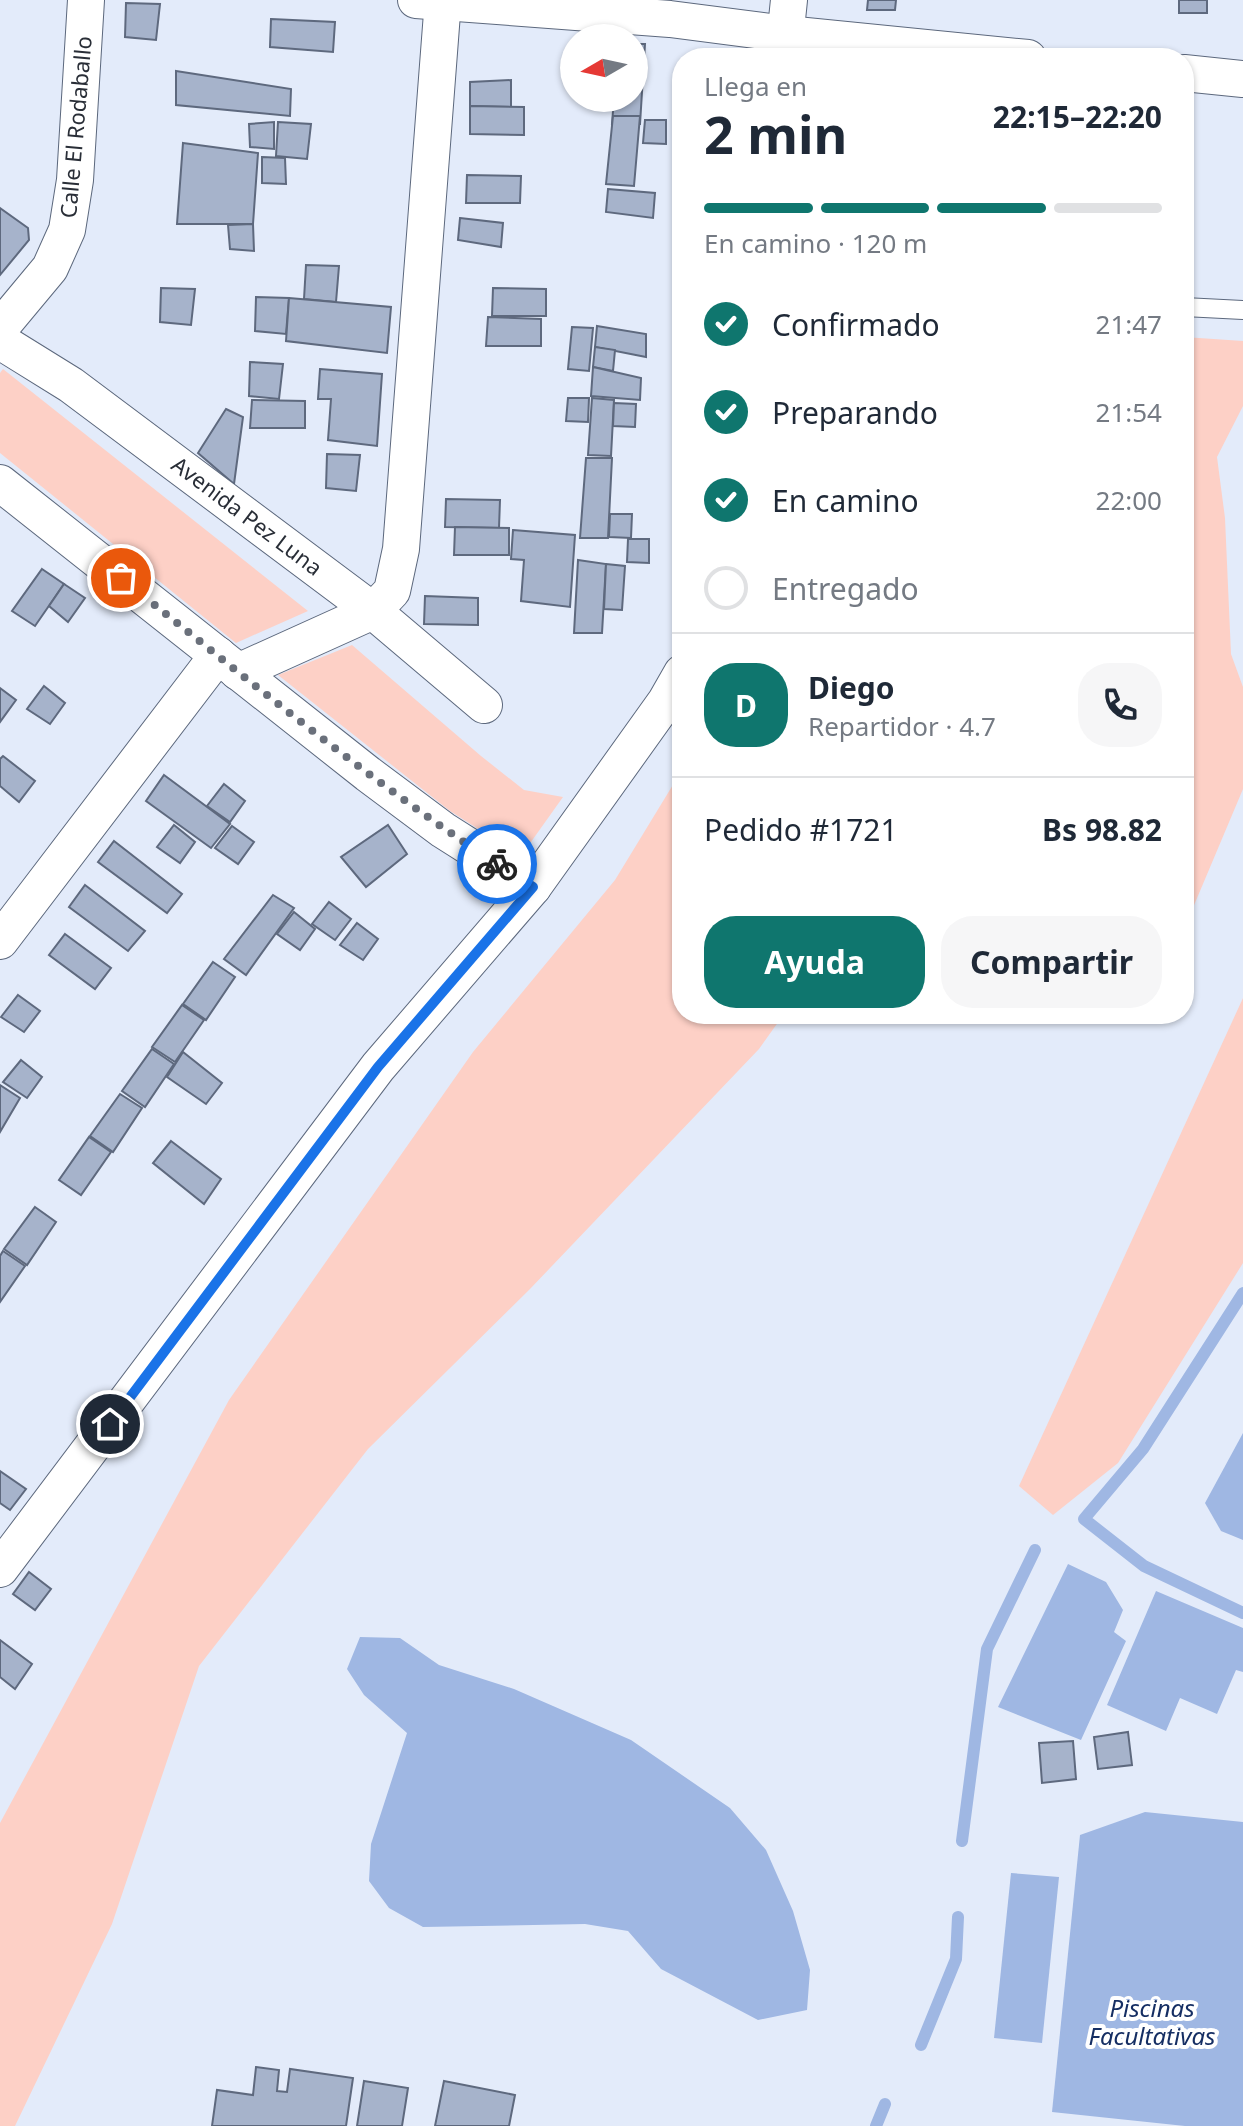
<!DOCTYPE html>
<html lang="es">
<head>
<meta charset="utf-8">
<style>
	:root { --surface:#fff; --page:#f6f6f7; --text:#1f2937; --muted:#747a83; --line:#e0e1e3; --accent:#0f766e }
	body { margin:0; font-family:"Noto Sans",sans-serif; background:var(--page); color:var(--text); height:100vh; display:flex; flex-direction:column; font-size:30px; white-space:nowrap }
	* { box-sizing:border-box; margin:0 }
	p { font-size:26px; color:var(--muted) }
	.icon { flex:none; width:44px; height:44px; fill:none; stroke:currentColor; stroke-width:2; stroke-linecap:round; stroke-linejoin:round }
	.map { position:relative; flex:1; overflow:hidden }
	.panel { position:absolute; left:672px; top:48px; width:522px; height:976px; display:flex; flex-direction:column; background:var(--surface); border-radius:32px; box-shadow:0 2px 6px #0004 }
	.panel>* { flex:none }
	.needle { width:52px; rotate:261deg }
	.controls { position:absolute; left:560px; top:24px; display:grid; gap:16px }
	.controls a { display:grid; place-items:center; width:88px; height:88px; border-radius:50%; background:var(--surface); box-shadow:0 2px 6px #0004; font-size:40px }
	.pin { position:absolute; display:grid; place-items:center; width:68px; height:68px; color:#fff; margin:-34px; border:4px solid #fff; border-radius:50%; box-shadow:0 2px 8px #0007 }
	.courier { position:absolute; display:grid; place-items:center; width:80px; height:80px; margin:-40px; border:6px solid #1a73e8; border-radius:50%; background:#fff; color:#222; box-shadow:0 2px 10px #0007 }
	.head em { font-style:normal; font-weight:700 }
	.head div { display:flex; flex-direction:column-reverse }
	.head { display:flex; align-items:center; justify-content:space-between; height:136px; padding:0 32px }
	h1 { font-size:52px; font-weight:700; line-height:60px }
	.bar { display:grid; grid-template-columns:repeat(4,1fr); gap:12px 8px; align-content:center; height:96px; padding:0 32px }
	.bar i { height:10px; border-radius:6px; background:var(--line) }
	.bar .selected { background:var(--accent) }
	.bar p { grid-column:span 4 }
	.line { display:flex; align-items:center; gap:20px; padding:0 32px; border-top:2px solid var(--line) }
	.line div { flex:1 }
	.round { display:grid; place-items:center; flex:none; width:84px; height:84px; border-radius:32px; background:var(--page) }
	ol { padding:0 32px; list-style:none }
	li { display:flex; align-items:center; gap:24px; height:88px }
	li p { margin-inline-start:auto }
	li .icon { padding:8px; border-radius:50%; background:var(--accent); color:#fff; stroke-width:4 }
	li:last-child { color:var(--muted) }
	li i { width:44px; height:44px; border:4px solid var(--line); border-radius:50% }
	.primary-button { display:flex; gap:16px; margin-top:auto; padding:16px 32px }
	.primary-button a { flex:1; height:92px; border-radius:32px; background:var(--accent); color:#fff; font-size:32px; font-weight:700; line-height:92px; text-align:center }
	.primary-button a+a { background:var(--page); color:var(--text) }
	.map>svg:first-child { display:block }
</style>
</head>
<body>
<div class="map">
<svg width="1243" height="2126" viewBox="0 0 1243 2126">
	<rect width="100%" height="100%" fill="#e3ebfa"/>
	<g fill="#fdd0c6">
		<polygon points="1184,337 1243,341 1243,406 1217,457 1225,518 1231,654 1243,687 1243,789 1184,929"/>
		<polygon points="3,369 308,611 236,643 0,453 0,373"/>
		<polygon points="352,645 481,756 524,790 563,797 521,856 450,811 278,675"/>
		<polygon points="682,770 682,1014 784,1014 759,1049 530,1289 368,1449 199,1666 112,1924 15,2126 0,2126 0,1823 229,1400 473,1052 615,880"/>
		<polygon points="1243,998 1243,1263 1118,1463 1053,1515 1019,1486"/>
	</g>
	<g fill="#9fb7e3">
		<polygon points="1243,1433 1243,1540 1221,1531 1205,1503"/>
		<polygon points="1068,1564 1106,1582 1123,1610 1114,1632 1126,1641 1081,1740 998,1707"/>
		<polygon points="1156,1591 1243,1628 1243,1672 1236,1670 1217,1714 1180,1698 1166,1731 1107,1705"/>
		<polygon points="360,1637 400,1638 439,1665 514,1689 631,1740 730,1808 766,1850 793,1911 810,1970 807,2010 758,2020 661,1969 628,1931 585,1924 423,1927 389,1908 369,1881 371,1844 407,1733 364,1695 347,1669"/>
		<polygon points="1145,1812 1243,1822 1243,2126 1185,2126 1052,2112 1080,1835"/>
		<polygon points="1011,1873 1059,1877 1042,2043 994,2038"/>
	</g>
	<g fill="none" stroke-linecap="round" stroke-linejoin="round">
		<g stroke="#9fb7e3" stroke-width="12">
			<polyline points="1243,1293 1143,1449 1084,1519 1144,1566 1243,1613"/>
			<polyline points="962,1841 987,1649 1035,1550"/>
			<polyline points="921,2045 956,1959 958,1917"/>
			<polyline points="876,2126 885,2104"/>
		</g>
	</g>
	<g fill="#a6b3cb" stroke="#5e697e" stroke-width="2">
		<polygon points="868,0 896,0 895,10 867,10"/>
		<rect x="1179" y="0" width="28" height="13"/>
		<polygon points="126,3 160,4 156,40 125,37"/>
		<polygon points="271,19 335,22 333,52 270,47"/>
		<polygon points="634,44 645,44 640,124 612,124 614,98 634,98"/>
		<polygon points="176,71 291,89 290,116 176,105"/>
		<polygon points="511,80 511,107 470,106 470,82"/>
		<polygon points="470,106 524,107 524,135 470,134"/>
		<polygon points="613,116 640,116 634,186 606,184"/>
		<polygon points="645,120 666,120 666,144 643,143"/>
		<polygon points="274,122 274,149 250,147 249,124"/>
		<polygon points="278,122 311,124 307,159 276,156"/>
		<polygon points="183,143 258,153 253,224 177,224"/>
		<polygon points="262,157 285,158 286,184 262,183"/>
		<polygon points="1184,168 1191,168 1188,204 1184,204"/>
		<polygon points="467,175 521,176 520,203 466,203"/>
		<polygon points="608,189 655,193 653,218 606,212"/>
		<polygon points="0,208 28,228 29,240 0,275"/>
		<polygon points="460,218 503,223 501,247 458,240"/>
		<polygon points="253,224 254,251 230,249 228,225"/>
		<polygon points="306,265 339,266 336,302 304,299"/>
		<polygon points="161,288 195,289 191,325 160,322"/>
		<polygon points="493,288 546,289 546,316 492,316"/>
		<polygon points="256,297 289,298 286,334 255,331"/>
		<polygon points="289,298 391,307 387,353 286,341"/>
		<polygon points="488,317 541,319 541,346 486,346"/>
		<polygon points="597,326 646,334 646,357 595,347"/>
		<polygon points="572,327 593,328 589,371 568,369"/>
		<polygon points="595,347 615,350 613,371 593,367"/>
		<polygon points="250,362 283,364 279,399 249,396"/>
		<polygon points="593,367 641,378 640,400 591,396"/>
		<polygon points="320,369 382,374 377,446 328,440 331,399 318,399"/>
		<polygon points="568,398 589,398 588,422 566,421"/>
		<polygon points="592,398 614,400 611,456 588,455"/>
		<polygon points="252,400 305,401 305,428 250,428"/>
		<polygon points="614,403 636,404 635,427 613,426"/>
		<polygon points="226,409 243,417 234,484 198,453"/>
		<polygon points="327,454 360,455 356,491 326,488"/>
		<polygon points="586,458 612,458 608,538 580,538"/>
		<polygon points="446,499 500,500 499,528 445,527"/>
		<polygon points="610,514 632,514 631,538 609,537"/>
		<polygon points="455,527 509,528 509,555 454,555"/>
		<polygon points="513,530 575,535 570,607 521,601 524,560 511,559"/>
		<polygon points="628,539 649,539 649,563 627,562"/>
		<polygon points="578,560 606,564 602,633 574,633"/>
		<polygon points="606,564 625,566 622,610 604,609"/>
		<polygon points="42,569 64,584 35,626 12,611"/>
		<polygon points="64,584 85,598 68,622 49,606"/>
		<polygon points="425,596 478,598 478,625 424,624"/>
		<polygon points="44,686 65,703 50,724 27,709"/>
		<polygon points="0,688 16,700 0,722"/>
		<polygon points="3,756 35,781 19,802 0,786 0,759"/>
		<polygon points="164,775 230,824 211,848 146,801"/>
		<polygon points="224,784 245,801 230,822 207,806"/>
		<polygon points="174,825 195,842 180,863 157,847"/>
		<polygon points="388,825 407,854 366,887 341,857"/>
		<polygon points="232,826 254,842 238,864 215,848"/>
		<polygon points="114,841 182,894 167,913 98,862"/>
		<polygon points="85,885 145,931 128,951 69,907"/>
		<polygon points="273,895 294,908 246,975 224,959"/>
		<polygon points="329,902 351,919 335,940 312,924"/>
		<polygon points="294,912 315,929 300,950 277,934"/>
		<polygon points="357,923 378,939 363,960 340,945"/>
		<polygon points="65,934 111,968 95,989 49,955"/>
		<polygon points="213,962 235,977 206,1020 183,1004"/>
		<polygon points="18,995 40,1011 24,1032 1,1017"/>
		<polygon points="182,1005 204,1020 175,1062 152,1047"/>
		<polygon points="152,1049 174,1064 145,1107 122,1091"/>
		<polygon points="183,1052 222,1083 206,1104 167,1077"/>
		<polygon points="21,1060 42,1077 27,1098 3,1082"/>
		<polygon points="0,1085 20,1098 0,1132"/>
		<polygon points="120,1094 142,1108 113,1152 90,1136"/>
		<polygon points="89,1137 111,1152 81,1195 59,1180"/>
		<polygon points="171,1141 221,1179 204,1204 153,1163"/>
		<polygon points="35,1207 56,1222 27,1265 4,1249"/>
		<polygon points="3,1251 25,1266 0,1302 0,1256"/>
		<polygon points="0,1471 26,1489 10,1510 0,1503"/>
		<polygon points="29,1572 51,1589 35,1610 13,1594"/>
		<polygon points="0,1640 32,1664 15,1689 0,1677"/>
		<polygon points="1128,1732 1132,1765 1098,1769 1094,1737"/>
		<polygon points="1073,1741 1076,1779 1042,1783 1039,1743"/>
		<polygon points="256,2067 279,2070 277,2091 287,2092 290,2069 353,2078 346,2126 212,2126 217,2090 253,2095"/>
		<polygon points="364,2081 408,2088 402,2126 357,2126"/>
		<polygon points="444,2081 515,2095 509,2126 435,2126"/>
	</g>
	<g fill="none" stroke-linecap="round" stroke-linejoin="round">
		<defs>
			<polyline id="lane" points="1184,307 1243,310"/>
			<g id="street">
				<polyline points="416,0 670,19 786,34 1028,58"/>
				<polyline points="783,58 789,0"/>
				<polyline points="1184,73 1243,79"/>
				<polyline points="0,328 50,268 67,230 75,180 86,0"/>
				<polyline points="0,341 71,385 373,611 484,705"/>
				<polyline points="0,483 368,774 443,830 533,887"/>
				<polyline points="238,672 373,611 392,591 401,549 443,0"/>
				<polyline points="0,941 218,655"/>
				<polyline points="0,1569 378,1067 533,887 666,701 682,673"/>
			</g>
		</defs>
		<use href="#lane" stroke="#5c687d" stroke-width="20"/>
		<use href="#street" stroke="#5c687d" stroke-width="38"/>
		<use href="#lane" stroke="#fff" stroke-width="18"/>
		<use href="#street" stroke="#fff" stroke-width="36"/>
	</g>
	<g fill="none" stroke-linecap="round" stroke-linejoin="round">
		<path stroke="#6a707b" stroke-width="8" stroke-dasharray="0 14.4" d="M 121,578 C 244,676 365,778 497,864"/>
		<polyline stroke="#1a73e8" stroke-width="10" points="110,1424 378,1067 533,887 497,864"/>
	</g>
	<g text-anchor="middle" stroke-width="8" stroke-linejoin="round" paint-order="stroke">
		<g font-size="22" fill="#292e37" stroke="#fff">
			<text transform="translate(76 127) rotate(-85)" y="8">Calle El Rodaballo</text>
			<text transform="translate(247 516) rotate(37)" y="8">Avenida Pez Luna</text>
		</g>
		<g font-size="24" font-style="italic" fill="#152e63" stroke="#fff">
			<text x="1152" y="2017">Piscinas<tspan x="1152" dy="28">Facultativas</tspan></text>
		</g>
	</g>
</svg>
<div class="controls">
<a><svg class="needle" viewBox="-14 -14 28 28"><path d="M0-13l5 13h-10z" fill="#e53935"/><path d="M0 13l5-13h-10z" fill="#747a83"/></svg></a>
</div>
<div class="pin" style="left:121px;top:578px;background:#ea580c"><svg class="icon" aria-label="bag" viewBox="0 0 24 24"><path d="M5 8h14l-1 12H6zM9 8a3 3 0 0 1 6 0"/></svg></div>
<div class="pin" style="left:110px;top:1424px;background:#1f2937"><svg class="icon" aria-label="home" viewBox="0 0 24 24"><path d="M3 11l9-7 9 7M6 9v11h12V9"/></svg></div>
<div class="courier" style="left:497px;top:864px"><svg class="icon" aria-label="bike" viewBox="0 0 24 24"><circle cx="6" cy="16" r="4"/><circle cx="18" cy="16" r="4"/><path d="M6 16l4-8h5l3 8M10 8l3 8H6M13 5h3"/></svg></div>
<section class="panel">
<div class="head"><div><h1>2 min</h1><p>Llega en</p></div><em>22:15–22:20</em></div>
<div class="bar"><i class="selected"></i><i class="selected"></i><i class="selected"></i><i></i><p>En camino · 120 m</p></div>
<ol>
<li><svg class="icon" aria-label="check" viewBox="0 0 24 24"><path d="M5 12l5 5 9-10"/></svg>Confirmado<p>21:47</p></li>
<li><svg class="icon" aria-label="check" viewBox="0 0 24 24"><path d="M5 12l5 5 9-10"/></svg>Preparando<p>21:54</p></li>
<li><svg class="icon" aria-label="check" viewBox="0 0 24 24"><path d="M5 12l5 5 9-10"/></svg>En camino<p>22:00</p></li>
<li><i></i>Entregado</li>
</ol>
<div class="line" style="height:144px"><b class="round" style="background:var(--accent);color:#fff">D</b><div><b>Diego</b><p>Repartidor · 4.7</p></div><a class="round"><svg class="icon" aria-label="phone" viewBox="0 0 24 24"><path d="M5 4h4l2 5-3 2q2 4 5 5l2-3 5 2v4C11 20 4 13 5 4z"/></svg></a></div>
<div class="line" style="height:104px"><div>Pedido #1721</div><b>Bs 98.82</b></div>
<div class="primary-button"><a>Ayuda</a><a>Compartir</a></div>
</section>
</div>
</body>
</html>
